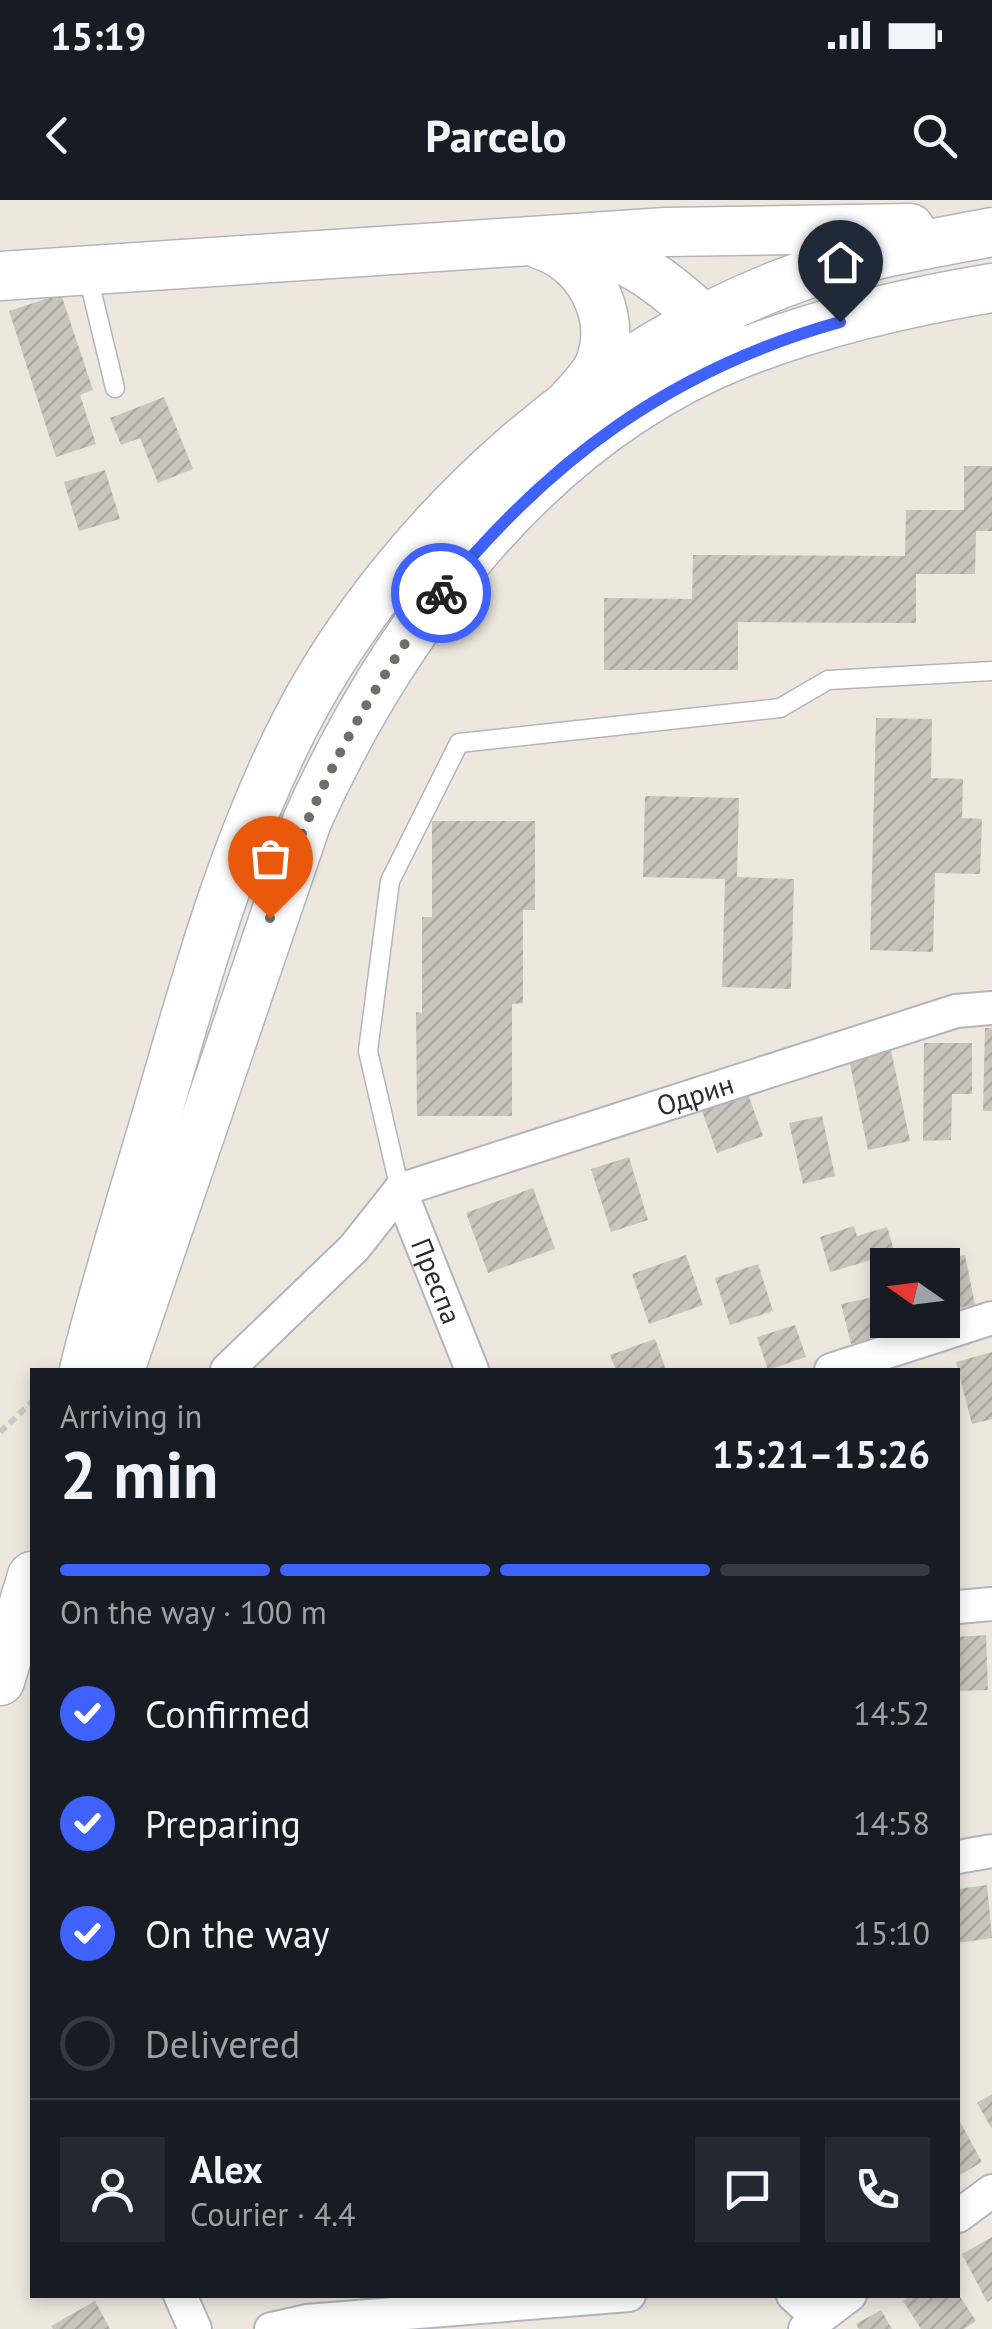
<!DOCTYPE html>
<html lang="en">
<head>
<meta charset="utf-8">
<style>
	:root { --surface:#171b24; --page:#242831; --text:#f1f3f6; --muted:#9ea1a6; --line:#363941; --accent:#3e62fb }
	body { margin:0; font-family:"PT Sans",sans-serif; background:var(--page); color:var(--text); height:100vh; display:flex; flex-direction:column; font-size:38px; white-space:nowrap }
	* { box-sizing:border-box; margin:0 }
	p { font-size:32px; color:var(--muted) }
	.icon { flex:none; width:55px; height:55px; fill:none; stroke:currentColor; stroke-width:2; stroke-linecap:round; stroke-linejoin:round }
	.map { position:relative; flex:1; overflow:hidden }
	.panel { position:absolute; left:30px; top:1168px; width:930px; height:930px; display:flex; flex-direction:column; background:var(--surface); border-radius:0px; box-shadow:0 5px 15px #0003 }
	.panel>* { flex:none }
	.needle { width:65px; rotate:284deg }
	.tools { position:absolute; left:870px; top:1048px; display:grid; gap:20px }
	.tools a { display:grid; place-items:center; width:90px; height:90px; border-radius:0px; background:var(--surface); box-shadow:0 5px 15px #0003; font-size:50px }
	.pin { position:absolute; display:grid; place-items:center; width:85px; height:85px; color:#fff; margin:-102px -42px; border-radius:50% 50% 50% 0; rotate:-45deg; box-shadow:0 0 10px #0007 }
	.pin .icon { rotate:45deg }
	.courier { position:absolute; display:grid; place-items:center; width:100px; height:100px; margin:-50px; border:8px solid #3e62fb; border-radius:50%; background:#fff; color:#222; box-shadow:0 2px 12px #0007 }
	.headline em { font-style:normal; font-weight:700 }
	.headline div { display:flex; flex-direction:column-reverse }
	.headline { display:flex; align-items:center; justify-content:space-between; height:170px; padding:0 30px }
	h1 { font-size:65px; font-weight:700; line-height:75px }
	.bar { display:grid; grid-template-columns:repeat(4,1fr); gap:15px 10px; align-content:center; height:120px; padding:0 30px }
	.bar i { height:12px; border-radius:8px; background:var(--line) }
	.bar .current { background:var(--accent) }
	.bar p { grid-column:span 4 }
	.line { display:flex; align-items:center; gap:25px; padding:0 30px; border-top:2px solid var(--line) }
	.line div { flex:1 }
	.round { display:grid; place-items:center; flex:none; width:105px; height:105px; border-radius:0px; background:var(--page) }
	ol { padding:0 30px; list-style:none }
	li { display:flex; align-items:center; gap:30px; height:110px }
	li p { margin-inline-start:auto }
	li .icon { padding:10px; border-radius:50%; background:var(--accent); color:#fff; stroke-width:4 }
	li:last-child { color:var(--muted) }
	li i { width:55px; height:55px; border:5px solid var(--line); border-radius:50% }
	.status { display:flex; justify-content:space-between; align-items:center; height:70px; padding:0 50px; background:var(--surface); direction:ltr }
	.status svg { height:28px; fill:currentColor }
	header { display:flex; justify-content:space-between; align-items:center; height:130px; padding:0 30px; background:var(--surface); font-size:45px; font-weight:700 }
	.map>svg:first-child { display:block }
</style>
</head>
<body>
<div class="status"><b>15:19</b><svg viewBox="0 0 49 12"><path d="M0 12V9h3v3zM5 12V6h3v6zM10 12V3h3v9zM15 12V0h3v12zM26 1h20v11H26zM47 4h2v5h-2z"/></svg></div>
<header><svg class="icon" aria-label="back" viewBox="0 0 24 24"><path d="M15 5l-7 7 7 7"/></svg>Parcelo<svg class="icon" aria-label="search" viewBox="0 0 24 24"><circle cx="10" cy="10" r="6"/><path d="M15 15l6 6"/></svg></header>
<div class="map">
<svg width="992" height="2129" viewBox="0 0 992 2129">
	<defs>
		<pattern id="building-hatch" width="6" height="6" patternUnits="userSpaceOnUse" patternTransform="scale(2.5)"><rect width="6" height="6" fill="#c9c5bc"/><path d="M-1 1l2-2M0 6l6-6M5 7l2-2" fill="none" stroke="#ada9a2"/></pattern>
	</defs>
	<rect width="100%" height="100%" fill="#ede7de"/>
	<g fill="url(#building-hatch)">
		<polygon points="61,94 93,190 80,195 96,244 56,257 9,111"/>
		<polygon points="164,197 193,269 158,283 140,238 121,245 110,218"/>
		<polygon points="964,266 992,266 992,331 976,331 975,374 916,374 916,423 738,422 738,470 604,470 604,398 692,399 693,355 905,356 906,310 964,310"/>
		<polygon points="105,270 120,319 79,331 64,282"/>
		<polygon points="876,518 932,519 931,578 963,579 962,618 982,619 980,674 935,673 933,752 870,750"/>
		<polygon points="645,596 739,598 737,677 794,679 791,789 722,787 725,679 643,677"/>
		<polygon points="432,621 535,621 535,710 523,710 523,803 512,804 512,916 417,916 416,812 422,813 422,717 432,717"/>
		<polygon points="985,828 992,828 992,911 983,911"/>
		<polygon points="924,843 972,843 972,894 952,894 951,940 923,941"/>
		<polygon points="891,850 910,941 868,950 849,860"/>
		<polygon points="748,894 763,936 717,953 702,911"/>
		<polygon points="822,916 835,976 803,984 789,923"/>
		<polygon points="629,957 648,1020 611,1032 591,969"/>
		<polygon points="533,988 555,1049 488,1073 466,1013"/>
		<polygon points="854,1026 857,1036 887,1027 895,1053 830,1072 820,1037"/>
		<polygon points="686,1055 703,1105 649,1124 632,1074"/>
		<polygon points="965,1055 975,1105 942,1111 942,1065 923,1063"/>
		<polygon points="758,1064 773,1111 730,1125 715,1078"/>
		<polygon points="873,1097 882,1136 851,1144 841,1104"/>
		<polygon points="795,1125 806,1157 768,1170 757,1137"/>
		<polygon points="655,1139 666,1170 616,1170 610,1155"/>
		<polygon points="992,1152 992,1219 972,1224 956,1162"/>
		<polygon points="986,1435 988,1490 958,1491 958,1437"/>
		<polygon points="987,1685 992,1738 958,1743 958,1689"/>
		<polygon points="992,1894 992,1929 977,1903"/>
		<polygon points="958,1918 982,1962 958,1976"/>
		<polygon points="992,2037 992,2099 987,2102 962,2054"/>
		<polygon points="912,2095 959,2095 976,2121 964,2129 921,2129 903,2101"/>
		<polygon points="95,2101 110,2129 53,2129 51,2126"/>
		<polygon points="881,2110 892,2129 859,2129 856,2124"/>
	</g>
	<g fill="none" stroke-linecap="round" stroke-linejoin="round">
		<defs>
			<g id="lane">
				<polyline points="87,72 115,188"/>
				<polyline points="400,990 368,851 390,681 459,543 780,508 828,480 992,471"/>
			</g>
			<g id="street">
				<path id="s1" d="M 400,990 L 956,811 L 992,808"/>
				<path id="s2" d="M 400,990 L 472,1170"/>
				<polyline points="227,1170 354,1048 400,990"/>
				<polyline points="831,1170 992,1118"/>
				<polyline points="958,1407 992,1404"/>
				<polyline points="958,1657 992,1651"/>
				<polyline points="958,2016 992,1991"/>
				<polyline points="180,2095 195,2129"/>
				<polyline points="793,2095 818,2118"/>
				<polyline points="271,2129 307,2121 629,2095"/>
				<polyline points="805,2129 850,2095"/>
			</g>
			<g id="secondary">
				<path d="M 580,44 C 640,58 684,99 726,141"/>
				<path d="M 541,45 C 586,59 617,112 601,160 C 597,174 583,188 573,199"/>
				<polyline points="0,76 666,32 910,28"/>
				<path d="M 84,1170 C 107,1076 137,983 164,890 C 200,764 237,636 297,520 C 399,324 598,146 808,74 C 867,54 930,44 992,32"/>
				<path d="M 120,1170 L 307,621 C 394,428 538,233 742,153 C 822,122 908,102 992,88"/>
				<polyline points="0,1481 32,1376"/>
			</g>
		</defs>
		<use href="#lane" stroke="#b2b5bf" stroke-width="21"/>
		<use href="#street" stroke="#b2b5bf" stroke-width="36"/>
		<use href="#secondary" stroke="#b2b5bf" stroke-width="51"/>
		<polyline stroke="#c8c8c8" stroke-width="6" stroke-dasharray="8 5" stroke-linecap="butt" points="0,1232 32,1202"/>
		<use href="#lane" stroke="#fff" stroke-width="18"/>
		<use href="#street" stroke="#fff" stroke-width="32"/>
		<use href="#secondary" stroke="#fff" stroke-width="48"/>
	</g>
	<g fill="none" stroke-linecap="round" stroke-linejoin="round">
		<path stroke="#706d6a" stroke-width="10" stroke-dasharray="0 18" d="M 270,718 C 310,599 366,493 441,393"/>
		<path stroke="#3e62fb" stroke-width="12" d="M 441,393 C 550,259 672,169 840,122"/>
	</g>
	<g text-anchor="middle" stroke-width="10" stroke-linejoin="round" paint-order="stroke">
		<g font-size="28" fill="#2c2c2c" stroke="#fff">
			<text dy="10" stroke="none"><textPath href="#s1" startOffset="310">Одрин</textPath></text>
			<text dy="10" stroke="none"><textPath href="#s2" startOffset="98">Преспа</textPath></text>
		</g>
	</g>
</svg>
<div class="tools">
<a><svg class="needle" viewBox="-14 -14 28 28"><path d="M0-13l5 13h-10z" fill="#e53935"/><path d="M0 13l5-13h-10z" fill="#9ea1a6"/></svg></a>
</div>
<div class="pin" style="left:270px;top:718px;background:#ea580c"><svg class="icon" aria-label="bag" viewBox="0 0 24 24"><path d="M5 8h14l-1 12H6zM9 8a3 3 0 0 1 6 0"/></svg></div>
<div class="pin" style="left:840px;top:122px;background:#1f2937"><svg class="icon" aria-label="home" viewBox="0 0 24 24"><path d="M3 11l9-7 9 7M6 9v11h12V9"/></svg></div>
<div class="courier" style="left:441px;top:393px"><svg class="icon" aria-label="bike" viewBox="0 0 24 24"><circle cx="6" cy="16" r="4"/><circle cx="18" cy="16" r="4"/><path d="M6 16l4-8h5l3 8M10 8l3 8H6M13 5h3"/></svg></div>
<section class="panel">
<div class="headline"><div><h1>2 min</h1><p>Arriving in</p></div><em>15:21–15:26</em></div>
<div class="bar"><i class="current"></i><i class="current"></i><i class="current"></i><i></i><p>On the way · 100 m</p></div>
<ol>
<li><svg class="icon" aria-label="check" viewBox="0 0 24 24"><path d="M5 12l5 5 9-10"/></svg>Confirmed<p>14:52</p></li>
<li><svg class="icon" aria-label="check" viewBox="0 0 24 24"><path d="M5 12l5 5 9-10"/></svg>Preparing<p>14:58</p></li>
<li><svg class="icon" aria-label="check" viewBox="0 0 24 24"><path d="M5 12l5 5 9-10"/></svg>On the way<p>15:10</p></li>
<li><i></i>Delivered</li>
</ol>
<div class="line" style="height:180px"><a class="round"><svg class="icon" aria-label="person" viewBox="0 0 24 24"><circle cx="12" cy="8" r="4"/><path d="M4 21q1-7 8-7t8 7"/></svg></a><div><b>Alex</b><p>Courier · 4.4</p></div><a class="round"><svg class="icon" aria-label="chat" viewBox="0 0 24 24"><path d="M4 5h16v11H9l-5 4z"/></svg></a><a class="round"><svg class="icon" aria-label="phone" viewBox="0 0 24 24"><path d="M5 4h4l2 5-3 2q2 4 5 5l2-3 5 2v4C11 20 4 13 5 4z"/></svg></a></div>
</section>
</div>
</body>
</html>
